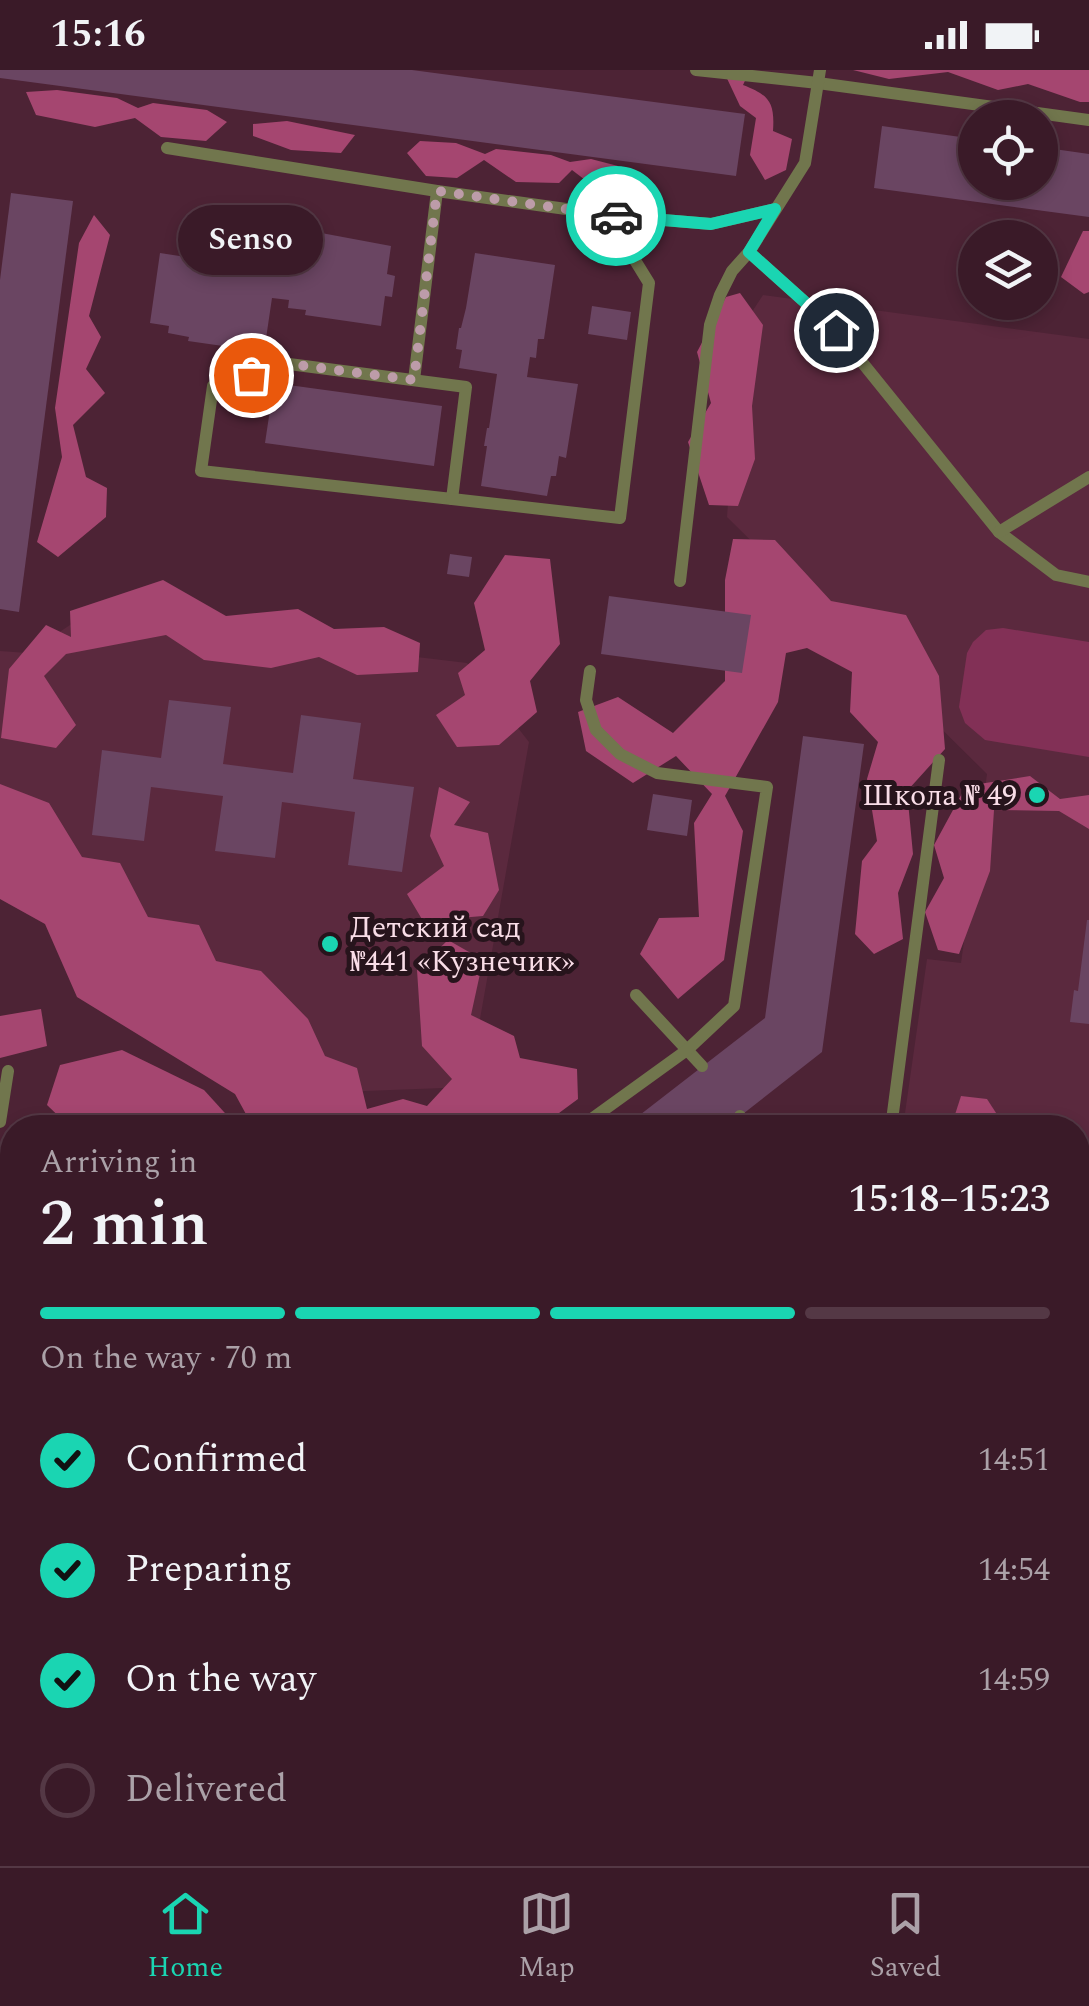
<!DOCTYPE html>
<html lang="en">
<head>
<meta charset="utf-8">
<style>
	:root { --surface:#3a1a28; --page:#452734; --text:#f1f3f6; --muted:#aba1a8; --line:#543845; --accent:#1ad5b2 }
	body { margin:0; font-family:Spectral,serif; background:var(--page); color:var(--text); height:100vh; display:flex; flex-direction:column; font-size:38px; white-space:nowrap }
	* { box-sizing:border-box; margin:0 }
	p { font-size:32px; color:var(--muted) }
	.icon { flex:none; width:55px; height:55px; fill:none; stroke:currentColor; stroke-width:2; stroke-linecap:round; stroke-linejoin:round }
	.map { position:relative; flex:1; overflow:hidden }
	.details { position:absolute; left:0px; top:1045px; width:1090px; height:752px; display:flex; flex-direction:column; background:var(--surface); border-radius:40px 40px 0 0; box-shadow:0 5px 15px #0003,0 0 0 2px var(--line) }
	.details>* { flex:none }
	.controls { position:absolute; left:958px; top:30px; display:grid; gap:20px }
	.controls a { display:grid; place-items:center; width:100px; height:100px; border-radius:50%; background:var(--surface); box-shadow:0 5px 15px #0003,0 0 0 2px var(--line); font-size:50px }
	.pin { position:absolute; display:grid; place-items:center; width:85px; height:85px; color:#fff; margin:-42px; border:5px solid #fff; border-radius:50%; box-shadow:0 2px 10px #0007 }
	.courier { position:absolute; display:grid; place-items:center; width:100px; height:100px; margin:-50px; border:8px solid #1ad5b2; border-radius:50%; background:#fff; color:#222; box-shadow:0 2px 12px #0007 }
	.bubble { position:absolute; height:70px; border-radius:35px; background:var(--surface); box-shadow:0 5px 15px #0003,0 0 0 2px var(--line); font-size:32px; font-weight:600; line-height:70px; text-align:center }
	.headline em { font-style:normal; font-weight:600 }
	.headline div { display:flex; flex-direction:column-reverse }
	.headline { display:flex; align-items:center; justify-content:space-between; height:170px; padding:0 40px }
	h1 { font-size:65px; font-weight:600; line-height:75px }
	.bar { display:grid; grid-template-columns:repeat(4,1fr); gap:15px 10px; align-content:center; height:120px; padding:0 40px }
	.bar i { height:12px; border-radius:8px; background:var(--line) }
	.bar .active { background:var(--accent) }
	.bar p { grid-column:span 4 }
	ol { padding:0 40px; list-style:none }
	li { display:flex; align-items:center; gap:30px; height:110px }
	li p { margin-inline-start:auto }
	li .icon { padding:10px; border-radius:50%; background:var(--accent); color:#111; stroke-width:4 }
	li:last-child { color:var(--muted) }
	li i { width:55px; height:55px; border:5px solid var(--line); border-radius:50% }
	.status { display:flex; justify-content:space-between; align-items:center; height:70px; padding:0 50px; background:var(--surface); direction:ltr }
	.status svg { height:28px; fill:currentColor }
	.tabs { display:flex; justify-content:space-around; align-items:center; height:140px; border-top:2px solid var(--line); background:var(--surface); font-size:28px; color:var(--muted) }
	.tabs a { display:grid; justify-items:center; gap:5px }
	.tabs .active { color:var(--accent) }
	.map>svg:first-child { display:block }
</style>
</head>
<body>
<div class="status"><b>15:16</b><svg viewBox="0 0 49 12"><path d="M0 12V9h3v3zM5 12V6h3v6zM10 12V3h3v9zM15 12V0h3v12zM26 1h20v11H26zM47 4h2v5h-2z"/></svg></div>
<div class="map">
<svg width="1089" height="1796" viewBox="0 0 1089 1796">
	<rect width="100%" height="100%" fill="#4d2335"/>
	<g fill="#5b293e">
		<polygon points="763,225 1089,269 1089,1224 1078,1222 1078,1058 903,1057 927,889 961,893 987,704 727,447 740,260"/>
		<polygon points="82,547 467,593 529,672 468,1017 340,1022 0,731 0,581 28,583"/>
		<polygon points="0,1390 12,1391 12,1785 792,1785 790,1796 0,1796"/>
	</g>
	<polygon fill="#823056" points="1003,558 1089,572 1089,687 985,670 965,653 959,637 967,583 973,572 986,560"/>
	<g fill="#a54670">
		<path d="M 723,0 L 750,0 L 743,15 C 769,25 775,32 773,61 L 792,69 L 786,100 L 765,110 L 750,85 L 756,48 L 740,36 Z"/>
		<polygon points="853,0 1089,0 1089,32 1080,32 1028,14 998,20 948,2 889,9"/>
		<polygon points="57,20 117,28 138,38 153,33 207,40 227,52 206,71 161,67 135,48 95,57 36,45 26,22"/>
		<polygon points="287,51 355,65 341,83 291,80 253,66 253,54"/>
		<polygon points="420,71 456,73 485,84 496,79 551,85 570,92 591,89 618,96 617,109 593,116 572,100 559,113 516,112 484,90 457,108 426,106 407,83"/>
		<polygon points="94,145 110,165 89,246 101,267 86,299 105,323 73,355 86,407 107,418 106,447 58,487 37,472 62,387 55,338 79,173"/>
		<polygon points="1083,161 1089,161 1089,222 1084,224 1061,207"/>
		<polygon points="740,223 763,255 752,336 755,389 738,436 709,435 688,372 711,333 697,282 726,227"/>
		<polygon points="733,469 775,470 831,531 906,545 939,606 945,679 907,721 913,784 898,823 903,869 874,884 855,864 862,791 877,771 867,709 878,672 850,642 852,602 807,578 786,583 778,632 725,726 743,761 724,890 678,929 640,884 659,848 699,847 694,753 712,724 676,686 633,713 586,681 578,642 618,627 673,663 725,611 725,510"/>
		<polygon points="505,485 550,489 560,574 530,611 537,642 499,675 457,677 436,645 465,625 458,603 485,580 474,533"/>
		<polygon points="163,510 226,546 298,539 334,559 384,557 420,573 418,602 357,605 319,587 271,598 204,590 166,565 66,584 44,606 76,655 56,678 1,668 9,599 46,555 71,567 70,541"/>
		<polygon points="1030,706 1060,729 1089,725 1089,759 1059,741 994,740 990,801 959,884 938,880 925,842 944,808 934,775 966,716"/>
		<polygon points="0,714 49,733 82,787 120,793 148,847 199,855 216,891 261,901 308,949 325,986 357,998 367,1039 403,1029 427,1036 452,1009 422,976 417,900 448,870 483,890 471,945 514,966 520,988 577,999 578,1029 540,1057 501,1051 500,1058 253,1057 235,1024 77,927 45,854 0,829"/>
		<polygon points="439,717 470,732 454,755 488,763 499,820 483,846 423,851 407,824 444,796 430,766"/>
		<polygon points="41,939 47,976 0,988 0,946"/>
		<polygon points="122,980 204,1020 234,1053 235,1057 70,1057 47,1035 60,995"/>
		<polygon points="961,1026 987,1029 998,1046 998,1057 951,1057"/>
		<polygon points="1078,1171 1089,1175 1089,1295 1078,1296"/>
		<polygon points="0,1276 12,1280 12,1406 0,1405"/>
	</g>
	<g fill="#6a4562">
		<polygon points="0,0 412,0 745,44 736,106 0,8"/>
		<polygon points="882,56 975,69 975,112 1040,112 1040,77 1089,84 1089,147 874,118"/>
		<polygon points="11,123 73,131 19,542 0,539 0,210"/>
		<polygon points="277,159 315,164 316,162 391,176 387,204 395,206 392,227 385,226 381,256 305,245 306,240 288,238 289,230 272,228 264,282 188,271 189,267 168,263 169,256 150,253 160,183 199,189 200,186 218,188 217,191 271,199"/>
		<polygon points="475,183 555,195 544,269 538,269 536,288 530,287 527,307 578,314 566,388 559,386 556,406 551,406 547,426 481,416 487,376 484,376 487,358 489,358 497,304 459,298 462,280 456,279 459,258 461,258 466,238"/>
		<polygon points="592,236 631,242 627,270 588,264"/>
		<polygon points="274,313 442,336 434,396 265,373"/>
		<polygon points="450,484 472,487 469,507 447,504"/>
		<polygon points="609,526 751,545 742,603 601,584"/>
		<polygon points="169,630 231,637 223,694 293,703 301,645 361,653 353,709 414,717 402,802 348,795 355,742 282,732 275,788 215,781 223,726 151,717 144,771 92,765 102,680 161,688"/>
		<polygon points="803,666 864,674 822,982 725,1058 623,1058 765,948"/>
		<polygon points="653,724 692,730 687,766 647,760"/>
		<polygon points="1087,850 1089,850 1089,954 1070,952 1074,920 1078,921"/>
		<polygon points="1087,1083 1089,1084 1089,1151 1078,1149 1078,1090 1086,1091"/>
		<polygon points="0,1112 12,1114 12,1175 0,1173"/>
		<polygon points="1078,1336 1089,1336 1081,1418 1078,1418"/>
		<polygon points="0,1405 12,1407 12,1436 0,1435"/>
		<polygon points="0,1471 12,1472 12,1531 0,1530"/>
		<polygon points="0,1563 12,1565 12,1624 0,1623"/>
		<polygon points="0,1656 12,1658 12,1718 0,1717"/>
		<polygon points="0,1749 12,1751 12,1785 295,1786 293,1796 0,1796"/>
		<polygon points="543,1785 692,1785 691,1796 607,1796 543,1787"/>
		<polygon points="732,1785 779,1785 777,1796 730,1796"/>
	</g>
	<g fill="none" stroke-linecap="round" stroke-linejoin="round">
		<g stroke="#71764d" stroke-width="12">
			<polyline points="696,0 818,13 1089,50"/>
			<polyline points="167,78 437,121 616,146 711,154 775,139"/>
			<polyline points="749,182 836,260 999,462 1056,505 1089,512"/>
			<polygon points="289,294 466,317 452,429 201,401 213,316"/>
			<polyline points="414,310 437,121"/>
			<polyline points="452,429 620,448 649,213 607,145"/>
			<polyline points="999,462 1089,407"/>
			<polyline points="680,511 710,255 720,225 732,201 749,182 805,93 820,0"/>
			<polyline points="636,925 702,996"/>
			<polyline points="740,1046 747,1058"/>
			<polyline points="0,1052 8,1001"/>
			<polyline points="579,1058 687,980 734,936 767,717 657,703 620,684 596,660 586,630 590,601"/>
			<polyline points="891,1058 939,690"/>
			<polyline points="0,1083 12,1085"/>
			<polyline points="325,1796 325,1785"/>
		</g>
		<g stroke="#71764d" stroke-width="20">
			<polyline points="0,1262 12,1264"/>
			<polyline points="1078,1312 1089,1313"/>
		</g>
	</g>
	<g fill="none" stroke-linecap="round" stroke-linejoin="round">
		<polyline stroke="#bd9ca9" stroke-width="10" stroke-dasharray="0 18" points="251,305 289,294 414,310 437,121 616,146"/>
		<polyline stroke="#1ad5b2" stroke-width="12" points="616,146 711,154 775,139 749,182 836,260"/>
	</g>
	<g fill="#1ad5b2" stroke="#27141c" stroke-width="4">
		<circle cx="1037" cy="725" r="10"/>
		<circle cx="330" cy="874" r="10"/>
	</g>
	<g text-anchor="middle" stroke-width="10" stroke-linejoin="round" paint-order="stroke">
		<g font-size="30" fill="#f9dde7" stroke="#27141c" text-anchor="end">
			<text x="1017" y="735">Школа № 49</text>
			<text x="350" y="867" text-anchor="start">Детский сад<tspan x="350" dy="34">№441 «Кузнечик»</tspan></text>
		</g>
	</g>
</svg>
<div class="controls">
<a><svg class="icon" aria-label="locate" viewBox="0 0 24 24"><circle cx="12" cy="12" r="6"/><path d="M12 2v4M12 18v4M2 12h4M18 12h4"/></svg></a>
<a><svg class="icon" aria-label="layers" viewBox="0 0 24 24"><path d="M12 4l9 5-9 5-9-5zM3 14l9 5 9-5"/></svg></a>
</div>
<div class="pin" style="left:251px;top:305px;background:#ea580c"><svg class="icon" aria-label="bag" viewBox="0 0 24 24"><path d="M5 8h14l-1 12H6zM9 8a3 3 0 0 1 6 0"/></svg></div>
<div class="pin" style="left:836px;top:260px;background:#1f2937"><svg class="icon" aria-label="home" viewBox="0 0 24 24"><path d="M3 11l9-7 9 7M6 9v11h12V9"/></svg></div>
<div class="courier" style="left:616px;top:146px"><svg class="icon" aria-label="car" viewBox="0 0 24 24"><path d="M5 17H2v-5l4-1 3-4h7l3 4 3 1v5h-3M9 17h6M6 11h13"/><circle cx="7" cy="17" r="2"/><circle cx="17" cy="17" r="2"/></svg></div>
<div class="bubble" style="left:178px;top:135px;width:145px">Senso</div>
<section class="details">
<div class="headline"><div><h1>2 min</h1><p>Arriving in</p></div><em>15:18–15:23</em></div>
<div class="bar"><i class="active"></i><i class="active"></i><i class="active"></i><i></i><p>On the way · 70 m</p></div>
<ol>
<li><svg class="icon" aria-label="check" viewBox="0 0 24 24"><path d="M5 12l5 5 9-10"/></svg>Confirmed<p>14:51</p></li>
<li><svg class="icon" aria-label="check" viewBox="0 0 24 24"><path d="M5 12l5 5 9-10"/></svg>Preparing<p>14:54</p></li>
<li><svg class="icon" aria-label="check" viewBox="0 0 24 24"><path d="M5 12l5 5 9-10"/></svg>On the way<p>14:59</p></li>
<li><i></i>Delivered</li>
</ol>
</section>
</div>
<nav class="tabs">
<a class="active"><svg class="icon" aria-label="home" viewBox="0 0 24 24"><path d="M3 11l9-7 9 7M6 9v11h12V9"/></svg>Home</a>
<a><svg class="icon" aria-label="map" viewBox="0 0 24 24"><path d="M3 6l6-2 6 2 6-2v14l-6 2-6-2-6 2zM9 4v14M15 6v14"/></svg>Map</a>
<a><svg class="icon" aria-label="saved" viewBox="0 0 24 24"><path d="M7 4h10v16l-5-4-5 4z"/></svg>Saved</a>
</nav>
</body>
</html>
